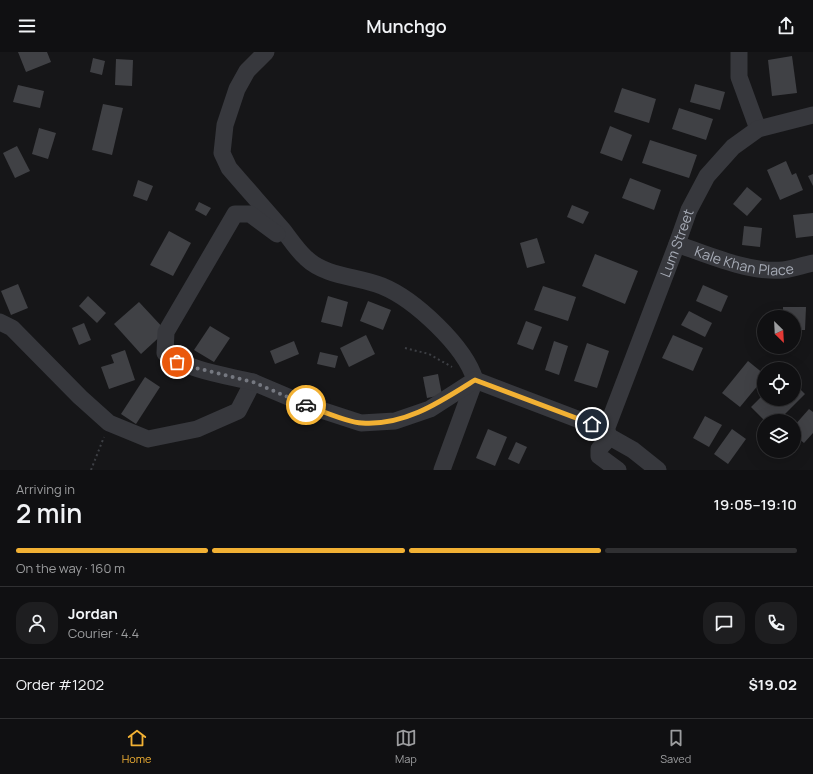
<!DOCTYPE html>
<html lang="en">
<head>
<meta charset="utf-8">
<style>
	:root { --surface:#101012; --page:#1e1e20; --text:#f1f3f6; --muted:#9c9d9f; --line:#303032; --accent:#f2b134 }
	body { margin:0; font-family:Manrope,sans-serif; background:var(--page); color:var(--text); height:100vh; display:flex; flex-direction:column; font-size:15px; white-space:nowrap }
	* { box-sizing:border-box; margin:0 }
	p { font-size:13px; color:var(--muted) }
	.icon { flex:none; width:22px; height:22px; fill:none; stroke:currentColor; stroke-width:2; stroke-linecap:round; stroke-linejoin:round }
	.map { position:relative; height:418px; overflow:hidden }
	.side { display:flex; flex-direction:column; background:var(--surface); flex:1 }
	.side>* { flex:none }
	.needle { width:26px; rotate:156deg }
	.fabs { position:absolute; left:757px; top:258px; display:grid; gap:8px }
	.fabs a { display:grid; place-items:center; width:44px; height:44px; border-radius:50%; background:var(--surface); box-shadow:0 4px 16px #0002,0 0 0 1px var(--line); font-size:20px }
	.pin { position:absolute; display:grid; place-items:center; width:34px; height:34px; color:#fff; margin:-17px; border:2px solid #fff; border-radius:50%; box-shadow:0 1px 4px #0007 }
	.courier { position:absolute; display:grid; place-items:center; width:40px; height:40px; margin:-20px; border:3px solid #f2b134; border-radius:50%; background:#fff; color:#222; box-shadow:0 1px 5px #0007 }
	.head em { font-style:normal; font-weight:600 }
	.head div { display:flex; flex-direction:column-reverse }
	.head { display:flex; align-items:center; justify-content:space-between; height:68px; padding:0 16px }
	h1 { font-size:26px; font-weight:600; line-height:30px }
	.bar { display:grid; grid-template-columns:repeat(4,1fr); gap:6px 4px; align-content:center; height:48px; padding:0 16px }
	.bar i { height:5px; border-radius:3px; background:var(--line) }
	.bar .on { background:var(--accent) }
	.bar p { grid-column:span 4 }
	.line { display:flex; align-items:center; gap:10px; padding:0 16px; border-top:1px solid var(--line) }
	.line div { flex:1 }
	.round { display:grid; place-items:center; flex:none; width:42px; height:42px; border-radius:16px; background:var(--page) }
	header { display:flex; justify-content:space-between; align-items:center; height:52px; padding:0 16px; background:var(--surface); font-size:18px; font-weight:600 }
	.tabs { display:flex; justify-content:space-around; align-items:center; height:56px; border-top:1px solid var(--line); background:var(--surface); font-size:11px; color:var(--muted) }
	.tabs a { display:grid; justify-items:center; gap:2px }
	.tabs .on { color:var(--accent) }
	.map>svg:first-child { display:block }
</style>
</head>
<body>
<header><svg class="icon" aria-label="menu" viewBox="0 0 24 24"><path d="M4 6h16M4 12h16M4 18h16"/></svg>Munchgo<svg class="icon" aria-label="share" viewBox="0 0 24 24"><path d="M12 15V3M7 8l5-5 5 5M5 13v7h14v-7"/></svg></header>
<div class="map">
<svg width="813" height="418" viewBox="0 0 813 418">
	<rect width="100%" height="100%" fill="#161618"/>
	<g fill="#404145">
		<polygon points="18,0 47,0 51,10 26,20"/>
		<polygon points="792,4 797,41 772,44 768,8"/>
		<polygon points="93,6 105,9 102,23 90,20"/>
		<polygon points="116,7 133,8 132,34 115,33"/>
		<polygon points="695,32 725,40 720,58 690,50"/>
		<polygon points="18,33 44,39 40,56 13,50"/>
		<polygon points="622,36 656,47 649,71 614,60"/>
		<polygon points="103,52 123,56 112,103 92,98"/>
		<polygon points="679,56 713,67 706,88 672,77"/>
		<polygon points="610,74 632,83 622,109 600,101"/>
		<polygon points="39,76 56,81 48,107 32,102"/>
		<polygon points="650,88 697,103 689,126 642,111"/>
		<polygon points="17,94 30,119 15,126 3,101"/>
		<polygon points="786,109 792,123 796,121 803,138 780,148 767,118"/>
		<polygon points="813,122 813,134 808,124"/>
		<polygon points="630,126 661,138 654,158 622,146"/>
		<polygon points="138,128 153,134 147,149 133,144"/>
		<polygon points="747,135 762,147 747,164 733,152"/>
		<polygon points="199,150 211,156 206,164 195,158"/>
		<polygon points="572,153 589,160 583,172 567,165"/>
		<polygon points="813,161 813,184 796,186 793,163"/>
		<polygon points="744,174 762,176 760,195 742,193"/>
		<polygon points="169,179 191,191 173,224 150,213"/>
		<polygon points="537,186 545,211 527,216 520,191"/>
		<polygon points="595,202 638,219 625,252 582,234"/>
		<polygon points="18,232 28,256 11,263 1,239"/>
		<polygon points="703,233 728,244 721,260 696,249"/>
		<polygon points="543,234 576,245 568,269 534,258"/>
		<polygon points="88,244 106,261 97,271 79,254"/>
		<polygon points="328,244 348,250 342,275 321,270"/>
		<polygon points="368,249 391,258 383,278 360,269"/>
		<polygon points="139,250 166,279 141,302 114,272"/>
		<polygon points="783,255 806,255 805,278 794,278 794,265 783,265"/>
		<polygon points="689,259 712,271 705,285 681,273"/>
		<polygon points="526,269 542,275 533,298 517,292"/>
		<polygon points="84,271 91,288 79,293 72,276"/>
		<polygon points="210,274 230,286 214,310 194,298"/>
		<polygon points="366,283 375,302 349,315 340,296"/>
		<polygon points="673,283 703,296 693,319 662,306"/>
		<polygon points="294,289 299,302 275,312 270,299"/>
		<polygon points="554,289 568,294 559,323 545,318"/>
		<polygon points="587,291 609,299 597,336 574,329"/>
		<polygon points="125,298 135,328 109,337 101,315 114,311 111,303"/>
		<polygon points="320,300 338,304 335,316 317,312"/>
		<polygon points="748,309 764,322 764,326 740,355 722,341"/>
		<polygon points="438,322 442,343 427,346 423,325"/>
		<polygon points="145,325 160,335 136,372 121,362"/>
		<polygon points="794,331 805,342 778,369 765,369 751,355 764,342 764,347 794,347"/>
		<polygon points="809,357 813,360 813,381 804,391 794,383 794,374"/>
		<polygon points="705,364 722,373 709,395 693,386"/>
		<polygon points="488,377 507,385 495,414 476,406"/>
		<polygon points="732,377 746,387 728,412 714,402"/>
		<polygon points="516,390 527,395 519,412 508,407"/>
	</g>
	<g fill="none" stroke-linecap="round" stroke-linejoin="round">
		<g stroke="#3d3f44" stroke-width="2" stroke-dasharray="2 3" stroke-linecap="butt">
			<polyline points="405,296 429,302 452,315"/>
			<polyline points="91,418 104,385"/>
		</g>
		<g stroke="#37383d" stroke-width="17">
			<path d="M 266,0 L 247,19 L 237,37 L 225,73 L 222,101 L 229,116 C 247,137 265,157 283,178 C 290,187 297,198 306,206 C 326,225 357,224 382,234 C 414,247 465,294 475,328 L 442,418"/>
			<polyline points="739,0 739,25 758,77"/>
			<path id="s1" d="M 677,192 C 708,203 750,221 783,218 C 793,217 803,213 813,211"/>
			<polyline points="0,270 12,276 80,345 109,371 148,387 197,377 238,359 253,330 312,355 361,371 395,369 430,357 475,328 606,378 610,385 633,398 658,418"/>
			<path d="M 253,330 C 224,323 190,319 165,301 L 166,280 L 235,162 L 250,162 L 277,182"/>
			<path id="s2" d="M 606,378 L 677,192 L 689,158 L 707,124 L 733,95 L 758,77 L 813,63"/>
			<polyline points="610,385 599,397 599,404 618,418"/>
		</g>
	</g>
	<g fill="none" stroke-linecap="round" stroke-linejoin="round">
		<polyline stroke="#757880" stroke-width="4" stroke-dasharray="0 7.2" points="177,310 196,316 253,330 306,353"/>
		<path stroke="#f2b134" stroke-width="5" d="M 306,353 C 319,358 349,371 362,371 C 405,374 440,350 475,328 L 592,372"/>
	</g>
	<g text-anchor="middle" stroke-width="3.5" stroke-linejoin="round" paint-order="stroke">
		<g font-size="14" fill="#a8adb8" stroke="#111113">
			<text dy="5" stroke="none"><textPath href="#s2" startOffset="200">Lum Street</textPath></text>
			<text dy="5" stroke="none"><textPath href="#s1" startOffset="70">Kale Khan Place</textPath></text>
		</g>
	</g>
</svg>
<div class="fabs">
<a><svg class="needle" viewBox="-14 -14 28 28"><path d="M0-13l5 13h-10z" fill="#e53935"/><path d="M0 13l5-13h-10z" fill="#9c9d9f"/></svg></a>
<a><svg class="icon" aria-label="locate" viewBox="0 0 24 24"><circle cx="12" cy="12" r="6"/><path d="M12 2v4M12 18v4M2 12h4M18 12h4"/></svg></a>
<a><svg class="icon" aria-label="layers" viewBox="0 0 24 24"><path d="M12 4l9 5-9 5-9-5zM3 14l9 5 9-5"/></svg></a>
</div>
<div class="pin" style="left:177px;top:310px;background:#ea580c"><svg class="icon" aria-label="bag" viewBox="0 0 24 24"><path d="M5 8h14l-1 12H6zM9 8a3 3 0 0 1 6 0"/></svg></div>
<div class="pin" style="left:592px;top:372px;background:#1f2937"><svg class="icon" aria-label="home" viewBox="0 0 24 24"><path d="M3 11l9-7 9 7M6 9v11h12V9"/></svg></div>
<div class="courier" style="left:306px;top:353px"><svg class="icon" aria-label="car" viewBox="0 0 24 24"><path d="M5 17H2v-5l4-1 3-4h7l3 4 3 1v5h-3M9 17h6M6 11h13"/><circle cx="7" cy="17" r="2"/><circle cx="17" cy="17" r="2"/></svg></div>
</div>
<section class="side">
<div class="head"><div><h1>2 min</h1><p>Arriving in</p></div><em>19:05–19:10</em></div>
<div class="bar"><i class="on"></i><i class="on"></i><i class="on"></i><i></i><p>On the way · 160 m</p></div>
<div class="line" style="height:72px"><a class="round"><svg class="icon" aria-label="person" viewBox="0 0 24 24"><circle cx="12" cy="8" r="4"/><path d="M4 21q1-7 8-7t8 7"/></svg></a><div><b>Jordan</b><p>Courier · 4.4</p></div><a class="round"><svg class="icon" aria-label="chat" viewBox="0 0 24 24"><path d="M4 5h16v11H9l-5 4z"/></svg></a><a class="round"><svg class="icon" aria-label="phone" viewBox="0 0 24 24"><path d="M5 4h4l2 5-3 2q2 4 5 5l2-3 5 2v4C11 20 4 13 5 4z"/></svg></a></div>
<div class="line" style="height:52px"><div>Order #1202</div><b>$19.02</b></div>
</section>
<nav class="tabs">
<a class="on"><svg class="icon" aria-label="home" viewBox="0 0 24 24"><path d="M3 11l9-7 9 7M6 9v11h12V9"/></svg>Home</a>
<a><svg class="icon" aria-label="map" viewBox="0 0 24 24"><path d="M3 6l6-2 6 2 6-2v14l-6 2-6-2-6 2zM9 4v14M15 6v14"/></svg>Map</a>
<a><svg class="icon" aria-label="saved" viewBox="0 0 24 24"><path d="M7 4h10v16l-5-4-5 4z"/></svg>Saved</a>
</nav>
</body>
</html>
